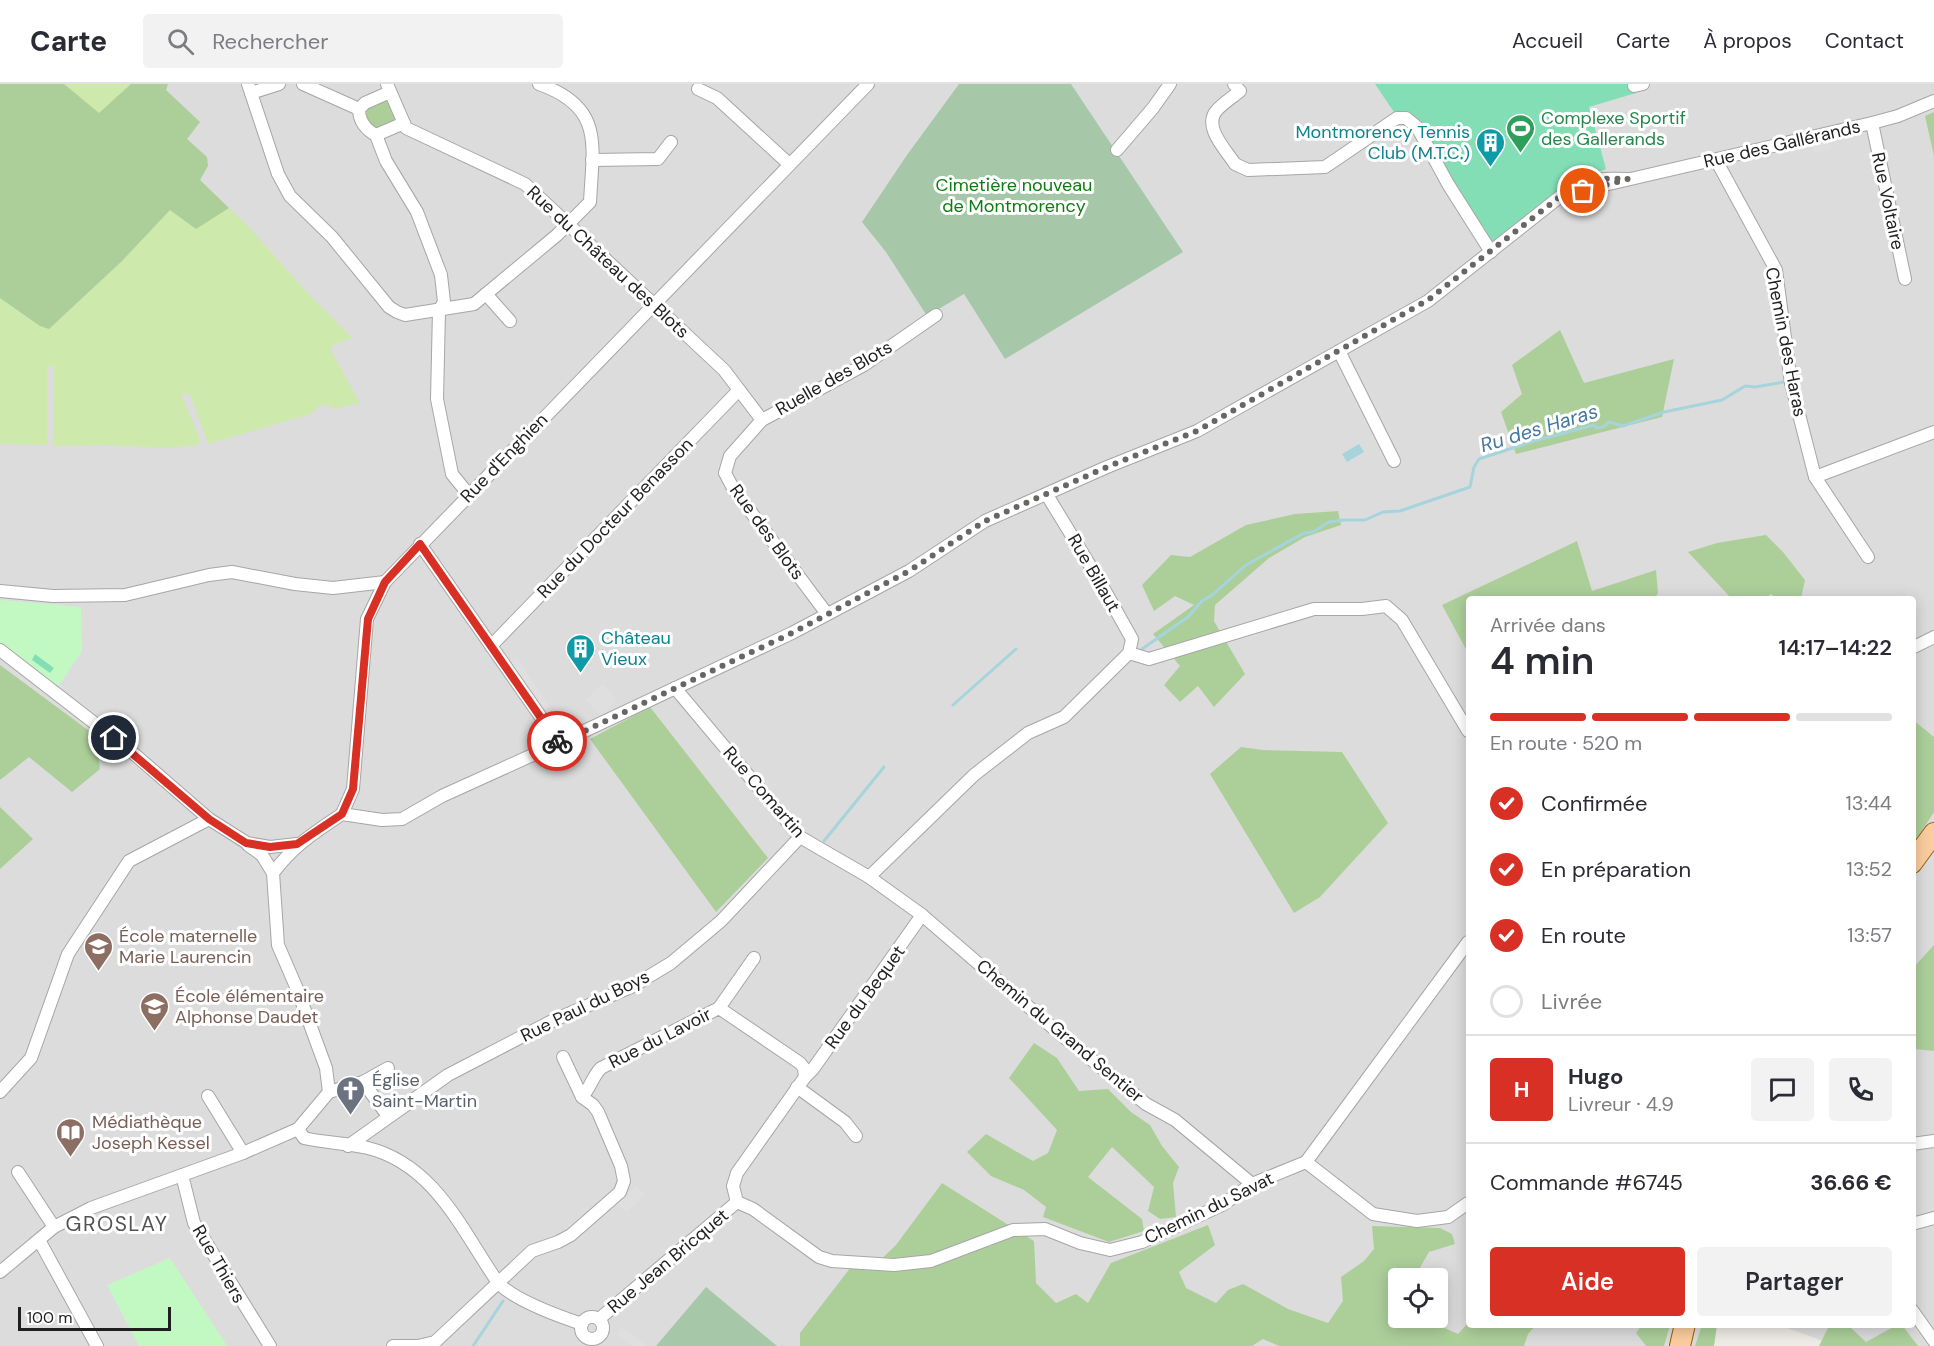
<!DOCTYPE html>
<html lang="fr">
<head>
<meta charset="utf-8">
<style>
	:root { --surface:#fff; --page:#f2f2f3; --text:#2b2b33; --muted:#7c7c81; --line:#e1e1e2; --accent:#d93025 }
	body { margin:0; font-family:"DM Sans",sans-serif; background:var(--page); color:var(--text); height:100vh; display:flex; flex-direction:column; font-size:22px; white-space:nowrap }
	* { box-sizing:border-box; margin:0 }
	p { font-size:20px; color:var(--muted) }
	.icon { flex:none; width:33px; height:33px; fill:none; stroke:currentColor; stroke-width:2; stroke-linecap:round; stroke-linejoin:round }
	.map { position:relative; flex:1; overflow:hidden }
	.side { position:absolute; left:1466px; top:512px; width:450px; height:732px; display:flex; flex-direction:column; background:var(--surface); border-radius:6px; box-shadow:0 3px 15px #0003 }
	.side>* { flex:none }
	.buttons { position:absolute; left:1388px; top:1184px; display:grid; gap:12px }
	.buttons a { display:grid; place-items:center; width:60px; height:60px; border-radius:6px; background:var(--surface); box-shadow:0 3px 15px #0003; font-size:30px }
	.scale { position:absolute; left:18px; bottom:15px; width:153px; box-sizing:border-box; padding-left:6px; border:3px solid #1f1f1f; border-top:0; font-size:16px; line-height:21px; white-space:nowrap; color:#1f1f1f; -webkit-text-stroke:4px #fff; paint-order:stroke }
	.pin { position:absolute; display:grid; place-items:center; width:51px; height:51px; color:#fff; margin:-26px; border:3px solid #fff; border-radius:50%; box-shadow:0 2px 6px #0007 }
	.courier { position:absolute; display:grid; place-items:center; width:60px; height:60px; margin:-30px; border:4px solid #d93025; border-radius:50%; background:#fff; color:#222; box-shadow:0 2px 8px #0007 }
	.headline em { font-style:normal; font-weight:600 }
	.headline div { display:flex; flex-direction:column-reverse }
	.headline { display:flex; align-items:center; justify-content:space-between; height:102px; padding:0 24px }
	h1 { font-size:39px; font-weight:600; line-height:45px }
	.bar { display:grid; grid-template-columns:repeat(4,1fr); gap:9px 6px; align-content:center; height:72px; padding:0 24px }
	.bar i { height:8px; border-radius:4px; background:var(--line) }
	.bar .current { background:var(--accent) }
	.bar p { grid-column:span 4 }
	.line { display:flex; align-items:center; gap:15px; padding:0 24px; border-top:2px solid var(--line) }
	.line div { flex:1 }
	.round { display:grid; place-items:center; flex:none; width:63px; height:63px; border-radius:6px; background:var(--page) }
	ol { padding:0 24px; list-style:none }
	li { display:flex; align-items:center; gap:18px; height:66px }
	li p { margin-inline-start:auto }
	li .icon { padding:6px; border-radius:50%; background:var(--accent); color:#fff; stroke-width:4 }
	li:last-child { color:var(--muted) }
	li i { width:33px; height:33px; border:3px solid var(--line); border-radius:50% }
	.button { display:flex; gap:12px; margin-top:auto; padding:12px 24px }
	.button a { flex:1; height:69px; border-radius:6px; background:var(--accent); color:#fff; font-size:24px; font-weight:600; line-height:69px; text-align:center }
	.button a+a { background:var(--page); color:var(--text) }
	header { display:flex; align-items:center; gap:36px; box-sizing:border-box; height:84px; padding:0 30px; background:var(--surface); border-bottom:2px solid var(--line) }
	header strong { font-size:28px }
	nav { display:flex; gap:33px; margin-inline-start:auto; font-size:21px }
	.search { width:420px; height:54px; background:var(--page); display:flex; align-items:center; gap:15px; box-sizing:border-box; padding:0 21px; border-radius:6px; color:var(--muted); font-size:22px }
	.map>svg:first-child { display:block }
</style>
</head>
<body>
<header>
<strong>Carte</strong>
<div class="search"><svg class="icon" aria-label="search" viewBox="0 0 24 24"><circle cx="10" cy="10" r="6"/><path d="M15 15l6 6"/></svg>Rechercher</div>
<nav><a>Accueil</a><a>Carte</a><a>À propos</a><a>Contact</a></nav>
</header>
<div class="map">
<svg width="1934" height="1262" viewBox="0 0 1934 1262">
	<rect width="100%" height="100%" fill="#efebe5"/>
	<path fill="#dddcdc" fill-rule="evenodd" d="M 0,0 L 1934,0 L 1934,1262 L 1837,1262 L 1779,1241 L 1912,1240 L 1912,514 L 1468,514 L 1468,1240 L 1715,1241 L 1710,1262 L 0,1262 ZM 1398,1194 L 1437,1194 L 1437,1233 L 1398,1233 Z"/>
	<g fill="#cde9ab">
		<polygon points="64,0 131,0 99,29"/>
		<polygon points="229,124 249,143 301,202 352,254 333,261 330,265 360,319 335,325 326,320 319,322 311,330 208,360 190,310 181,309 200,356 198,361 165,364 103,361 53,362 54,282 47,282 47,361 0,360 0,214 40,242 49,245 122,177 170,126 211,135"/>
	</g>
	<g fill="#accf9a">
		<polygon points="0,0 64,0 99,29 131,0 168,0 166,6 200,38 187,55 207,73 208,82 200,96 229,124 196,145 170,126 122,177 49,245 40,242 0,214"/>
		<polygon points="383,16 391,19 396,31 393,39 377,45 369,42 364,30 366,23"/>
		<polygon points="1934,28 1934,72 1925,32"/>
		<polygon points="1560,246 1584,299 1674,275 1662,333 1516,370 1501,328 1522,310 1512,281"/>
		<polygon points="1338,427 1341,441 1305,453 1269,474 1215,521 1214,537 1245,590 1214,623 1198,602 1180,618 1164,601 1180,582 1153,550 1194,521 1175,512 1154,527 1142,501 1171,471 1190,473 1246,441 1295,430"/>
		<polygon points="1766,451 1783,468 1805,496 1801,514 1776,514 1771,510 1766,514 1731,514 1688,468 1717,459"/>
		<polygon points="1577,457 1592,507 1656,486 1658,509 1655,514 1468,514 1468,569 1442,521"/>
		<polygon points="0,581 96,652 100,685 72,708 29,673 0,696"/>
		<polygon points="650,623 768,774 716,828 590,655"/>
		<polygon points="1912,635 1934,653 1934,728 1913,760"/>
		<polygon points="1241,663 1263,666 1342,668 1388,739 1320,813 1294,829 1210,690"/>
		<polygon points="0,723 33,755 0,785"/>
		<polygon points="1934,861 1934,967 1915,965 1913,961 1912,885"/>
		<polygon points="1034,959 1057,974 1079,1007 1108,1005 1131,1028 1150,1041 1162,1062 1179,1083 1173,1099 1176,1133 1160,1135 1148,1127 1154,1103 1112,1063 1088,1093 1142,1135 1144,1147 1109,1158 1043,1133 1046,1123 1024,1106 991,1092 967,1068 986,1050 1033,1077 1048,1069 1057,1046 1009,994"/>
		<polygon points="942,1099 1034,1157 1036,1199 1056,1219 1076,1210 1088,1219 1111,1179 1208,1141 1215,1161 1179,1188 1186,1204 1216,1219 1228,1206 1243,1200 1288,1225 1328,1239 1343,1217 1341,1193 1364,1177 1374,1165 1372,1142 1440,1144 1452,1150 1455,1160 1429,1168 1414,1194 1398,1194 1398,1233 1432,1233 1436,1240 1458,1250 1468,1239 1468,1240 1536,1241 1528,1250 1524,1262 1279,1262 1263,1255 1252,1262 800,1262 800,1249 851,1183 874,1182 896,1161"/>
		<polygon points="1830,1240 1852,1241 1851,1244 1866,1258 1897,1241 1902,1241 1918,1262 1819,1262"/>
		<polygon points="1642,1241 1670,1241 1664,1262 1646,1262 1636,1249"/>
		<polygon points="1702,1241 1717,1241 1714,1262 1695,1262"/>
	</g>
	<g fill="#a6c8a9">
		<polygon points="959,0 1071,0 1183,168 1005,275 964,210 927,232 886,168 862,138 907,71"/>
		<polygon points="706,1203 777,1262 656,1262"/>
	</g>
	<g fill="#c2f9c3">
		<polygon points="0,516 81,523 82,567 58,603 0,560"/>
		<polygon points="170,1174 227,1262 139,1262 107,1201"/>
	</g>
	<g fill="#83deb6">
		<path d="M 1375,0 L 1634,0 L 1636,9 L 1589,23 L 1606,85 L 1577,96 L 1493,159 C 1481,141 1467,123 1456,105 C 1443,82 1429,40 1406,28 L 1396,31 Z"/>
		<polygon points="35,570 54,584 50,589 32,576"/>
	</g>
	<g fill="#dfdfdf">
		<polygon points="1828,55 1831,65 1815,69 1813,59"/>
		<polygon points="517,574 550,622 543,628 510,578"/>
		<polygon points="603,600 618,617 601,632 586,615"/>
		<polygon points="636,1102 645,1111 627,1128 618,1119"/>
		<polygon points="622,1244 647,1262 633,1262 617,1250"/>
	</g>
	<polygon fill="#a5d4dd" points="1359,360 1364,368 1347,378 1342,370"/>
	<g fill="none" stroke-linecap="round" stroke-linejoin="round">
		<g stroke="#a5d4dd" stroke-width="3">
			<polyline points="1142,565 1188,533 1202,517 1211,512 1246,481 1304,449 1313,448 1329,438 1344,436 1365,436 1383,428 1400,427 1470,403 1474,383 1479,375 1534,357 1594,341 1597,344 1603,343 1609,338 1623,342 1664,328 1722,316 1745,302 1755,303 1784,298"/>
			<polyline points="953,621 1016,565"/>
			<polyline points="824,757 884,683"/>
			<polyline points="473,1262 503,1217"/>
		</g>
		<defs>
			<g id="street">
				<path d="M 248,0 L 278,90 L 290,112 L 332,153 L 389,223 L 397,228 L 405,231 L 474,220 L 557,151 L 590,118 C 593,60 604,23 539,0"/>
				<path d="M 303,0 L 359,25 C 359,37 366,46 376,51 L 386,77 L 417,128 L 441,191 L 444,218 L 439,227 L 437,315 L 452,390 L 469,411"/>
				<polyline points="387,0 406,44 525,100 724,286 762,336"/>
				<path d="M 1234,0 L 1240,7 C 1233,13 1223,19 1217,26 C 1202,42 1226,66 1235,80 L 1248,86 L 1325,83 L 1397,34 L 1406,34 L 1417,43 L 1448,100 L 1491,168"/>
				<polyline points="1634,2 1643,0"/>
				<polyline points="698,5 717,14 789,80"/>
				<polyline points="251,9 279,0"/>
				<polyline points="359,25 365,19 390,8"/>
				<polyline points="1872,39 1905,195"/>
				<polyline points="376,51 404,39"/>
				<polyline points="1117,66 1153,24 1170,0"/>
				<polyline points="592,76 658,75 671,58"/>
				<polyline points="1716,76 1776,186 1791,299 1815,393 1868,473"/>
				<polyline points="1570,113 1596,103 1872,39 1898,32 1934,17"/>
				<polyline points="486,210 510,237"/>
				<polyline points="1339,267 1394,377"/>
				<polyline points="1815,393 1934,348"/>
				<polyline points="420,460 559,659"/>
				<polyline points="0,507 53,512 125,511 209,491 232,488 295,500 333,504 385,498"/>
				<polyline points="827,530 733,404 725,389 730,372 762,336 864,281 936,231"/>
				<polyline points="491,562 739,306"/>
				<polyline points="1912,564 1934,553"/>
				<polyline points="0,566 133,669 209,735 247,759 270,763 297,760"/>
				<polyline points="1129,569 1149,575 1314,525 1362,525 1386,522 1402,536 1468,647"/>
				<polyline points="675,604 800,753 869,793 922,831 1059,949 1146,1020 1175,1036 1252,1100"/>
				<polyline points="342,730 353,705 367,535 385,498 868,0"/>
				<polyline points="248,761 262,771 273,789"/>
				<polyline points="869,793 974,691 1028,649 1064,633 1129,569 1132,555 1100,498 1047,411"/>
				<polyline points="719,924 754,874"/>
				<polyline points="563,973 582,1013"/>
				<polyline points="805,993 813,985 922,831"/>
				<polyline points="363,998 388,984"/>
				<polyline points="797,1003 845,1038 856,1052"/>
				<polyline points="0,1008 31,974 68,870 129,777 209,735"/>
				<polyline points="329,1008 363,998 388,1032"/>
				<polyline points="208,1012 243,1069"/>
				<path d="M 298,1045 L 304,1054 C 325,1059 348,1059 368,1064 C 436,1081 463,1149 499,1200 C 517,1217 558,1232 582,1240"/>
				<polyline points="1912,1060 1934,1057"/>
				<polyline points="348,1062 448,991 552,937 633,902 671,879 721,837 800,753"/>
				<polyline points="1306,1078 1468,858"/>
				<polyline points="1306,1078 1373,1130 1417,1137 1448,1133 1468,1119"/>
				<polyline points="18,1088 54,1143"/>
				<polyline points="182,1091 194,1139 270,1262"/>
				<polyline points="737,1118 753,1125 819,1173 832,1177 894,1181 931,1177 1013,1146 1045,1145 1080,1159 1110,1166 1142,1158 1222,1121 1252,1100 1306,1078"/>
				<polyline points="1912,1140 1934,1134"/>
				<polyline points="39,1156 97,1262"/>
				<path d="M 0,1188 L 54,1143 L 91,1124 L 243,1069 L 298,1045 L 329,1008 L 326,984 L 297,905 L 278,861 L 273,789 C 294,761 314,749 342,730 L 382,736 L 402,735 L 442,712 L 559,659 L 792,549 L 909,487 L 985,437 L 1107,383 L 1197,347 L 1428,217 L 1571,104 C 1590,94 1606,94 1628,95"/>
				<polyline points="1912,1226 1934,1257"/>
				<circle cx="592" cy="1244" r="11"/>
				<polyline points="599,1235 737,1118"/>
				<path d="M 393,1262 L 418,1262 L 435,1258 L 532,1167 L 558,1158 L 571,1151 L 620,1108 L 624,1097 L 621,1082 L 598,1028 L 593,1021 L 582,1013 C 591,1003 592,993 601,984 L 719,924 L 800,979 L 804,984 L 805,993 L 737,1089 L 733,1102 L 737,1118"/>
			</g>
			<g id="primary">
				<polyline points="1912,779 1934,749"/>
				<polyline points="1680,1262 1685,1240"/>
			</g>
		</defs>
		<use href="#street" stroke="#a6a6a6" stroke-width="14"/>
		<use href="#primary" stroke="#995d01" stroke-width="22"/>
		<use href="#street" stroke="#fff" stroke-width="12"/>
		<use href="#primary" stroke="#fbcd9e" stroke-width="20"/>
	</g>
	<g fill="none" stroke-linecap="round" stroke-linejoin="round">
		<path stroke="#686664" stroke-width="6" stroke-dasharray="0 10.8" d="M 557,657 L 559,659 L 792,549 L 909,487 L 985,437 L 1107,383 L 1197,347 L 1428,216 L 1571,104 C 1590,94 1606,94 1628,95 L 1583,107"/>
		<polyline stroke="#d93025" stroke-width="8" points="114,654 209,735 246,759 270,763 297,760 342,730 353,705 368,535 385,498 420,460 557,657"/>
	</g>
	<defs>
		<symbol id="stadium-pin" viewBox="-11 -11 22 30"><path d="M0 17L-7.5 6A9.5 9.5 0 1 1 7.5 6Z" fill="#2e9e5b" stroke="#fff"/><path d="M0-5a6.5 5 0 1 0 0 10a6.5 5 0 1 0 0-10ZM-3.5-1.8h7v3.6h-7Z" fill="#fff"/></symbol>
		<symbol id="building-pin" viewBox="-11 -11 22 30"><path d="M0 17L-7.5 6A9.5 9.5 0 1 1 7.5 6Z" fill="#0f9aa8" stroke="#fff"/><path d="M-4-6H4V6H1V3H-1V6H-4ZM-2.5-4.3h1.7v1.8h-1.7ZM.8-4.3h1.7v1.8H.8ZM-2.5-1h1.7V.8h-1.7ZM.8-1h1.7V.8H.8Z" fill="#fff"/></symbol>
		<symbol id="school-pin" viewBox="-11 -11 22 30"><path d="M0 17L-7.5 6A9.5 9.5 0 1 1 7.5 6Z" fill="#8d6e63" stroke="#fff"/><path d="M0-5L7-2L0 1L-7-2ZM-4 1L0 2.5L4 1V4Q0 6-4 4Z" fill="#fff"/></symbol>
		<symbol id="church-pin" viewBox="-11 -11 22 30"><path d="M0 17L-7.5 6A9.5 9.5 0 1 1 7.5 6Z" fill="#6b7280" stroke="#fff"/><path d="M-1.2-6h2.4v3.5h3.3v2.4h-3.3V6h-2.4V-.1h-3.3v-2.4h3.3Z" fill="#fff"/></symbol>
		<symbol id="library-pin" viewBox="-11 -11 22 30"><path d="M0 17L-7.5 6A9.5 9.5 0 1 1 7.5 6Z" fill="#8d6e63" stroke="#fff"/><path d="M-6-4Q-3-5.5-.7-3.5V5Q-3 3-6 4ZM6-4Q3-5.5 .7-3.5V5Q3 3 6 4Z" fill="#fff"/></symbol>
	</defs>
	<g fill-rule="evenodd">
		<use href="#stadium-pin" x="1504" y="28" width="33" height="45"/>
		<use href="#building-pin" x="1474" y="42" width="33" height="45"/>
		<use href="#building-pin" x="564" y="548" width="33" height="45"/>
		<use href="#school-pin" x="82" y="846" width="33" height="45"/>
		<use href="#school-pin" x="138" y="906" width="33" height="45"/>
		<use href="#church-pin" x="334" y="990" width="33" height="45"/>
		<use href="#library-pin" x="54" y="1032" width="33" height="45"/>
	</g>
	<g text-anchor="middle" stroke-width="6" stroke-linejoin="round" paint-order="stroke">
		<g font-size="18" fill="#27864d" stroke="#fff" text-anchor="start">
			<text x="1541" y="40">Complexe Sportif<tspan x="1541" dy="21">des Gallerands</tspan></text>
		</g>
		<g font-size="18" fill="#0d838f" stroke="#fff" text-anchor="end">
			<text x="1470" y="54">Montmorency Tennis<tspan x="1470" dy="21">Club (M.T.C.)</tspan></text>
			<text x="601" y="560" text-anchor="start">Château<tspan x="601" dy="21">Vieux</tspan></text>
		</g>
		<g font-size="18" fill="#1f1f1f" stroke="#fff">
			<text transform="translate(1782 60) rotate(-13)" y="6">Rue des Gallérands</text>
			<text transform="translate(1888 117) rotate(78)" y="6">Rue Voltaire</text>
			<text transform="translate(608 178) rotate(43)" y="6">Rue du Château des Blots</text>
			<text transform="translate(1786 258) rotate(79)" y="6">Chemin des Haras</text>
			<text transform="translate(834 294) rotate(-30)" y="6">Ruelle des Blots</text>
			<text transform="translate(504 374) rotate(-46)" y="6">Rue d'Enghien</text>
			<text transform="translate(615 434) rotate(-46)" y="6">Rue du Docteur Benasson</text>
			<text transform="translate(767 448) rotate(54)" y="6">Rue des Blots</text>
			<text transform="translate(1094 489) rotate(60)" y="6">Rue Billaut</text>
			<text transform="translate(764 708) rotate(49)" y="6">Rue Comartin</text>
			<text transform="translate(865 913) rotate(-54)" y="6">Rue du Bequet</text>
			<text transform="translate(585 922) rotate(-26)" y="6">Rue Paul du Boys</text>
			<text transform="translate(1060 947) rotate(40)" y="6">Chemin du Grand Sentier</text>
			<text transform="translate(660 954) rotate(-27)" y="6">Rue du Lavoir</text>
			<text transform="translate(1209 1124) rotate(-26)" y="6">Chemin du Savat</text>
			<text transform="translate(668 1177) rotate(-40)" y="6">Rue Jean Bricquet</text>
			<text transform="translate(219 1180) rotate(60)" y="6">Rue Thiers</text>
		</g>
		<g font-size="18" fill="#0c7d0f" stroke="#fff">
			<text x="1014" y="107">Cimetière nouveau<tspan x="1014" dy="21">de Montmorency</tspan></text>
		</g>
		<g font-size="18" fill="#785e54" stroke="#fff" text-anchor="start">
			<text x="119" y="858">École maternelle<tspan x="119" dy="21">Marie Laurencin</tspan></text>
			<text x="175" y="918">École élémentaire<tspan x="175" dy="21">Alphonse Daudet</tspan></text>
			<text x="92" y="1044">Médiathèque<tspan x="92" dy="21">Joseph Kessel</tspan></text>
		</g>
		<g font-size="18" fill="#5b616d" stroke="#fff" text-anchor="start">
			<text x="372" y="1002">Église<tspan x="372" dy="21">Saint-Martin</tspan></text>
		</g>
		<g font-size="20" font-style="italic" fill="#45779e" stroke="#fff">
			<text transform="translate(1539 344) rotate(-17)" y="7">Ru des Haras</text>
		</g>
		<g font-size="21" letter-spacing="1.5" fill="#525252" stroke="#fff">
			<text x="117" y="1147">GROSLAY</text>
		</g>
	</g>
</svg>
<div class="buttons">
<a><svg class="icon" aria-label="locate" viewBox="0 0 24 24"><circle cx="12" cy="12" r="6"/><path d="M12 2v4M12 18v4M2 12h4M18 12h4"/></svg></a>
</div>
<div class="scale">100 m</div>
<div class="pin" style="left:1583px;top:107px;background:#ea580c"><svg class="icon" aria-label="bag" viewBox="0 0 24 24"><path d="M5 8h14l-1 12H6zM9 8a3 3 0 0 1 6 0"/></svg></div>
<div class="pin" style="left:114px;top:654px;background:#1f2937"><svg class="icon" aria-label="home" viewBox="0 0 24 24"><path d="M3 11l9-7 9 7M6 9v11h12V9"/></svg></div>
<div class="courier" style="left:557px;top:657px"><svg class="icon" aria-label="bike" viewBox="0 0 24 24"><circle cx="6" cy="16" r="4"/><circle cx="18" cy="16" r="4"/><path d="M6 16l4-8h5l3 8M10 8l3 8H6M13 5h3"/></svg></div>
<section class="side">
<div class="headline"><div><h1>4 min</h1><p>Arrivée dans</p></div><em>14:17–14:22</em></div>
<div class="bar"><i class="current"></i><i class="current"></i><i class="current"></i><i></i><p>En route · 520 m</p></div>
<ol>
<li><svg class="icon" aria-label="check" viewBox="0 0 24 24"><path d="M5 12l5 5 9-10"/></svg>Confirmée<p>13:44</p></li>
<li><svg class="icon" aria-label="check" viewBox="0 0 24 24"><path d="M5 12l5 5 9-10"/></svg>En préparation<p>13:52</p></li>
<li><svg class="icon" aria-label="check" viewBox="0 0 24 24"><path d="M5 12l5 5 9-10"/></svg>En route<p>13:57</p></li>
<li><i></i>Livrée</li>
</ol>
<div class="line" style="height:108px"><b class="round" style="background:var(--accent);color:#fff">H</b><div><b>Hugo</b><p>Livreur · 4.9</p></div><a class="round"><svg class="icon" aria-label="chat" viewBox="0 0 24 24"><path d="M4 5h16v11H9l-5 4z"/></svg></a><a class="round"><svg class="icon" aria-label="phone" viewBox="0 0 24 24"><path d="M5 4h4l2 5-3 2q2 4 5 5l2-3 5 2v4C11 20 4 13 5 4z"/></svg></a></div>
<div class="line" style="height:78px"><div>Commande #6745</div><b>36.66 €</b></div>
<div class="button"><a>Aide</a><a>Partager</a></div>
</section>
</div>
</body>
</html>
